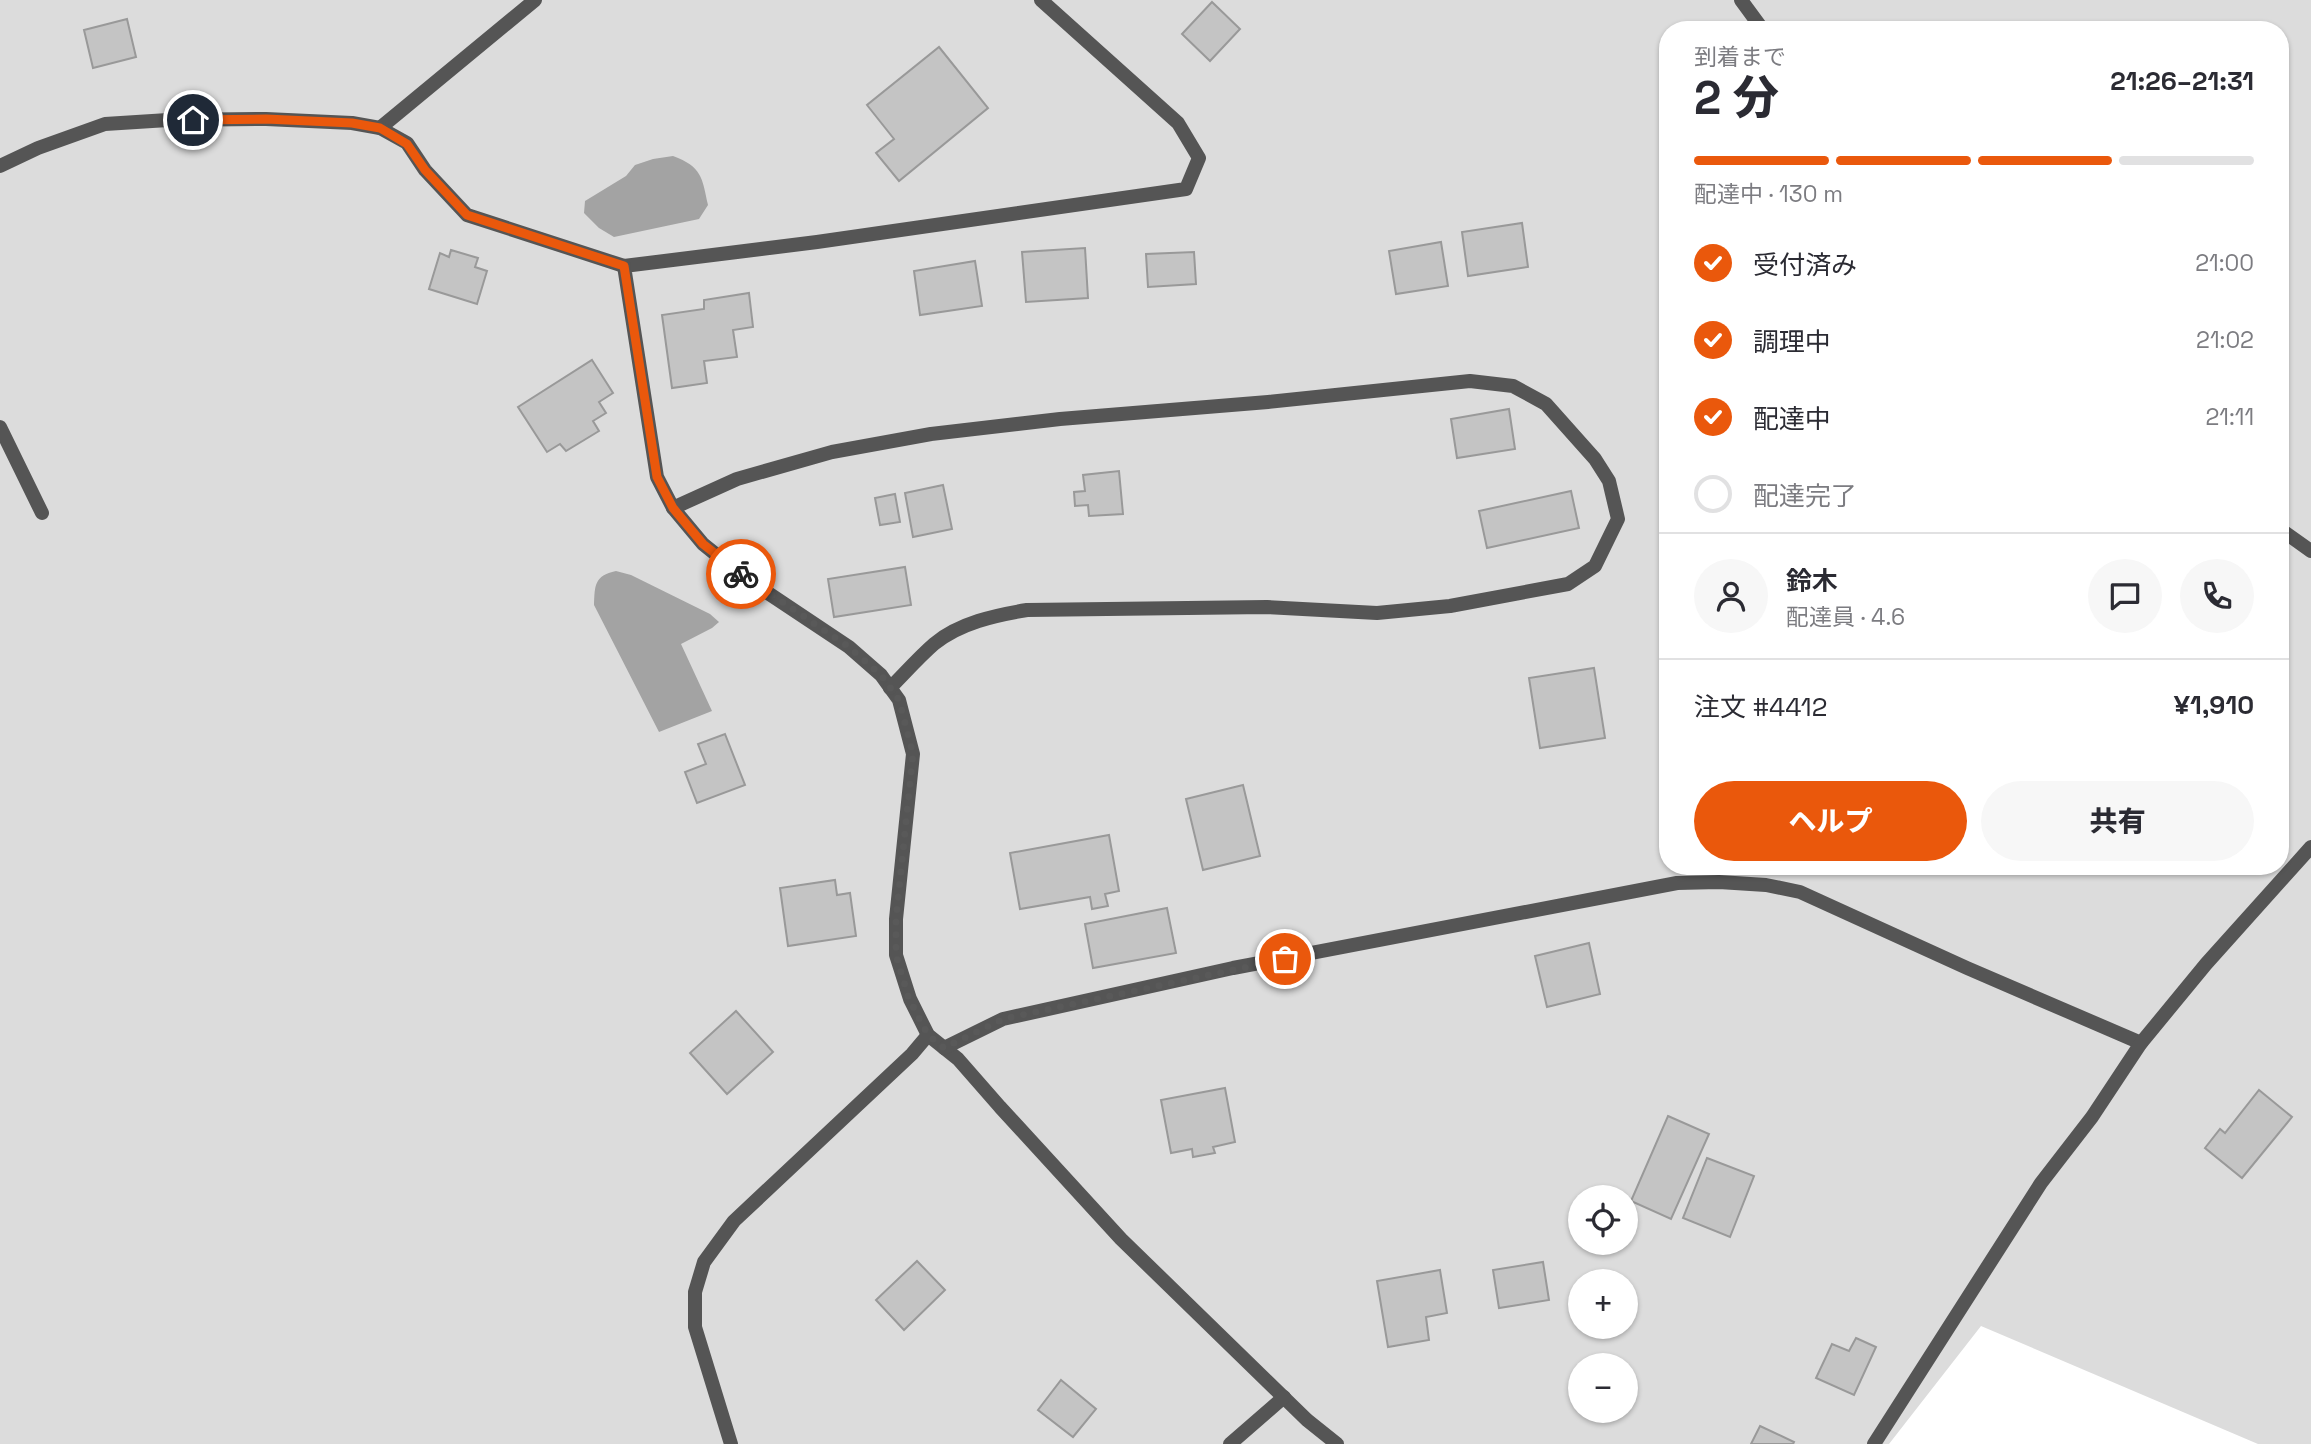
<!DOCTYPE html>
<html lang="ja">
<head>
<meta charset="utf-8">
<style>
	:root { --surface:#fff; --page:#f7f7f7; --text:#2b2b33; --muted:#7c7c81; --line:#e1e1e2; --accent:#ea580c }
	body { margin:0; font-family:"Space Grotesk","Noto Sans JP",sans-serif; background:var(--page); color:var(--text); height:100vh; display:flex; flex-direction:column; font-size:26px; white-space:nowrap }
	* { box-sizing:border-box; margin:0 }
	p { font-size:23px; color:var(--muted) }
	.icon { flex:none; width:38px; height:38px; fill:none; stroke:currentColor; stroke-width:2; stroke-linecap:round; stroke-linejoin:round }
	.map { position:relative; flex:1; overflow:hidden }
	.side { position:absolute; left:1659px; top:21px; width:630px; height:854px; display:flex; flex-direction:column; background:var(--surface); border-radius:28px; box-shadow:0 2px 5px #0004 }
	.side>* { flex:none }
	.buttons { position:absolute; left:1568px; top:1185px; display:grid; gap:14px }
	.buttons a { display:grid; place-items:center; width:70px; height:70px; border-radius:50%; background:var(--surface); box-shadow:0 2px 5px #0004; font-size:35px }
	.pin { position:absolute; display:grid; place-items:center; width:60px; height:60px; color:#fff; margin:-30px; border:4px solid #fff; border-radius:50%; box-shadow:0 2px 7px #0007 }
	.courier { position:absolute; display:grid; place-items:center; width:70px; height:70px; margin:-35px; border:5px solid #ea580c; border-radius:50%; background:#fff; color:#222; box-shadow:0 2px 9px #0007 }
	.overview em { font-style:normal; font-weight:800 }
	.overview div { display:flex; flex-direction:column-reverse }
	.overview { display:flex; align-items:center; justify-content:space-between; height:119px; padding:0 35px }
	h1 { font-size:46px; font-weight:800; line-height:52px }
	.bar { display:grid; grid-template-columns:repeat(4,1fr); gap:10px 7px; align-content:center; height:84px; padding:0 35px }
	.bar i { height:9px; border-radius:5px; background:var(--line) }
	.bar .selected { background:var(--accent) }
	.bar p { grid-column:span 4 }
	.line { display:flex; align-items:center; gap:18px; padding:0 35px; border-top:2px solid var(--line) }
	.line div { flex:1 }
	.round { display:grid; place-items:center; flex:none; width:74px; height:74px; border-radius:37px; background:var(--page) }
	ol { padding:0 35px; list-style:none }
	li { display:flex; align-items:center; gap:21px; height:77px }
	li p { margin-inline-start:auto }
	li .icon { padding:7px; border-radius:50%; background:var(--accent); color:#fff; stroke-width:4 }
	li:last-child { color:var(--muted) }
	li i { width:38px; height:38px; border:4px solid var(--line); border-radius:50% }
	.cta { display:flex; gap:14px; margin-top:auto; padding:14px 35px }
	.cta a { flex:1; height:80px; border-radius:42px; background:var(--accent); color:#fff; font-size:28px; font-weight:800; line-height:80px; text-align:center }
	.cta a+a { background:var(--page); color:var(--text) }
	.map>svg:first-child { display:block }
</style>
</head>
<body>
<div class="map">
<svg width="2311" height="1444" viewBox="0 0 2311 1444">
	<rect width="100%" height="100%" fill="#fff"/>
	<path fill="#dcdcdc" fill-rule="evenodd" d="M 0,0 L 2311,0 L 2311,1444 L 2258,1444 L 1981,1326 L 1889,1444 L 0,1444 ZM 1668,30 L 2280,30 L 2280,866 L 1668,866 ZM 1580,1197 L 1626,1197 L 1626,1242 L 1580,1242 ZM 1580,1281 L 1626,1281 L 1626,1326 L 1580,1326 ZM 1580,1365 L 1626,1365 L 1626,1410 L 1580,1410 Z"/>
	<g fill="#a3a3a3">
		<path d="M 673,156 C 702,167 702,177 708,205 L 699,219 L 614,237 L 599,228 L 584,213 L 585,201 L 626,176 L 635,165 L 653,159 Z"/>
		<path d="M 616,571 L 631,575 L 710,614 L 719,622 L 712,628 L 681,644 L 712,711 L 659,732 L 594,605 C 595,585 594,576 616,571 Z"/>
	</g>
	<g fill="#c4c4c4" stroke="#999" stroke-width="2">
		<polygon points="1212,2 1240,29 1210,61 1182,34"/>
		<polygon points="127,19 136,57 93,68 84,30"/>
		<polygon points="939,47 988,108 899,181 876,153 894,139 867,105"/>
		<polygon points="1522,223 1528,267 1468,276 1462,232"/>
		<polygon points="1441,242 1448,286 1396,294 1389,251"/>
		<polygon points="1085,248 1088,298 1026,302 1022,252"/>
		<polygon points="451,250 478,258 475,267 487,271 477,304 429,289 440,253 449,257"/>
		<polygon points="1194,252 1196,284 1148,287 1146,254"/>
		<polygon points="975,261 982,306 920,315 914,271"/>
		<polygon points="749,293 753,327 733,330 737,357 704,361 707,383 672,388 662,315 704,309 704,300"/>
		<polygon points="592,360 613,393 599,402 606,413 593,421 599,431 566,451 560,444 547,452 518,407"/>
		<polygon points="1509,409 1515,449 1457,458 1451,419"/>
		<polygon points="1119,471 1123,514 1089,516 1088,505 1075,506 1074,492 1085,491 1083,475"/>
		<polygon points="943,485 952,529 913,537 905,493"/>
		<polygon points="1571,491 1579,528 1487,548 1479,511"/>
		<polygon points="895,494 900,522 880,525 875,498"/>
		<polygon points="905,567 911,605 834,617 828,579"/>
		<polygon points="1594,668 1605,738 1540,748 1529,678"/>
		<polygon points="725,734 745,785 697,803 685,772 706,764 698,744"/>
		<polygon points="1243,785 1260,856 1203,870 1186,799"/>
		<polygon points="1109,835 1119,891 1105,894 1108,906 1092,909 1090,897 1020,909 1010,853"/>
		<polygon points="835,880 837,895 850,893 856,936 788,946 780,888"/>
		<polygon points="1167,908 1176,953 1093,968 1085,924"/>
		<polygon points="1589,943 1600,994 1547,1007 1535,956"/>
		<polygon points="736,1011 773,1052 727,1094 690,1053"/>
		<polygon points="1225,1088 1235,1142 1213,1147 1215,1153 1193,1157 1192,1149 1171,1153 1161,1100"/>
		<polygon points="2259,1090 2292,1117 2242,1178 2205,1148 2220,1129 2225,1133"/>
		<polygon points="1668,1116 1709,1134 1671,1219 1631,1201"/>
		<polygon points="1707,1158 1754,1176 1730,1237 1683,1218"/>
		<polygon points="917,1261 945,1290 904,1330 876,1300"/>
		<polygon points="1543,1262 1549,1300 1499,1308 1493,1270"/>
		<polygon points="1440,1270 1447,1313 1426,1317 1429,1340 1388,1347 1377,1281"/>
		<polygon points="1856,1338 1876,1347 1854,1395 1816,1378 1832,1344 1849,1351"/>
		<polygon points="1061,1380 1096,1409 1073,1437 1038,1410"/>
		<polygon points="1760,1426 1794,1442 1793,1444 1751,1444"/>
	</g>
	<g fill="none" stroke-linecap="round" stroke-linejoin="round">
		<g stroke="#555" stroke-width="14">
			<polyline points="1041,0 1178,123 1199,158 1186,189 817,242 624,266 657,477 673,508 703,544 744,577 849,647 881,675 899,700 913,754 896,919 896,955 910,999 928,1035 958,1059 1000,1107 1121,1239 1307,1420 1337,1444"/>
			<polyline points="380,128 535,0"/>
			<polyline points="0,427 42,513"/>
			<path d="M 673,508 L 737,479 L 832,452 L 931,434 L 1060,419 L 1268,402 L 1470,381 L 1513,386 L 1546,404 L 1595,459 L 1609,481 L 1618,519 L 1595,566 L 1568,584 L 1450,606 L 1377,613 L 1267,607 L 1027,610 C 996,615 959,623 934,644 C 918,658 904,674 890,688"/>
			<polyline points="944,1048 1003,1019 1233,968 1677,883 1719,882 1766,885 1800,892 1967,968 2141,1043"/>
			<polyline points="731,1444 695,1327 695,1292 704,1262 734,1221 912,1054 928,1035"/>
			<polyline points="1230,1444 1284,1397"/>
			<polyline points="1874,1444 2041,1183 2092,1117 2141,1043 2206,964 2311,847"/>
		</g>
		<g stroke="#555" stroke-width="14">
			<polyline points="1741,0 1763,30"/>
			<polyline points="0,166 38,148 105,124 168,120 266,119 352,123 380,128 407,143 425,170 467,215 624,266"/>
			<polyline points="2280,529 2311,551"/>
		</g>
	</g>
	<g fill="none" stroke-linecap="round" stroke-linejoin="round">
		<polyline stroke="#595959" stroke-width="7" stroke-dasharray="0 12.6" points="741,574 849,647 881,675 899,700 913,754 896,919 896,955 909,999 928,1035 944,1048 1003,1019 1285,959"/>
		<polyline stroke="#ea580c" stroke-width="9" points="193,120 266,119 352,123 380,128 407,144 425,170 467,215 624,266 657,477 673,508 703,544 741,574"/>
	</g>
</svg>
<div class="buttons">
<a><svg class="icon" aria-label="locate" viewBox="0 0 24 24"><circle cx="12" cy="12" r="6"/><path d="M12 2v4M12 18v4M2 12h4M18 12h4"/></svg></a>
<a>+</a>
<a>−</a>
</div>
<div class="pin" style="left:1285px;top:959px;background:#ea580c"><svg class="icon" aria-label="bag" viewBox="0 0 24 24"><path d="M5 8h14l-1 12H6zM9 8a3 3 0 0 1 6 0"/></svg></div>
<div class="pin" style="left:193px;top:120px;background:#1f2937"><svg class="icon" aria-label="home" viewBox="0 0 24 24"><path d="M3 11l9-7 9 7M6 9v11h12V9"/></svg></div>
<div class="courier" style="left:741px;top:574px"><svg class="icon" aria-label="bike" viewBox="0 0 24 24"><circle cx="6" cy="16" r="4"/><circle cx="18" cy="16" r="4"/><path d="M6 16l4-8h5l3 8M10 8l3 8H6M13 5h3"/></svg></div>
<section class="side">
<div class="overview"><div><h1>2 分</h1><p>到着まで</p></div><em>21:26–21:31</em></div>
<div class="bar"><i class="selected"></i><i class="selected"></i><i class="selected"></i><i></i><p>配達中 · 130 m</p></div>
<ol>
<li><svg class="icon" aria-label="check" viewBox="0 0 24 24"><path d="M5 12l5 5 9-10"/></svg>受付済み<p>21:00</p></li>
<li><svg class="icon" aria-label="check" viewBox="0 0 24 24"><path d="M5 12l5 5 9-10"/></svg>調理中<p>21:02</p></li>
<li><svg class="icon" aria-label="check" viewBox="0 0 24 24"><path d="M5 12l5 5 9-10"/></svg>配達中<p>21:11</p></li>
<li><i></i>配達完了</li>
</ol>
<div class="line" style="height:126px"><a class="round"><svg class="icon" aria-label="person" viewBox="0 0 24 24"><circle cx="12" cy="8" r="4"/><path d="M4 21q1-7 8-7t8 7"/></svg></a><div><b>鈴木</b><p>配達員 · 4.6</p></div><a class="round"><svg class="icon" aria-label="chat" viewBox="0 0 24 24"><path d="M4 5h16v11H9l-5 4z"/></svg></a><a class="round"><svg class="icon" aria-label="phone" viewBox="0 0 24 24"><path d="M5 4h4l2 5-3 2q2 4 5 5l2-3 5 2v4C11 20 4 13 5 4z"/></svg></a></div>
<div class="line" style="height:91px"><div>注文 #4412</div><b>¥1,910</b></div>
<div class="cta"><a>ヘルプ</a><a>共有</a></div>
</section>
</div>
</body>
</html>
